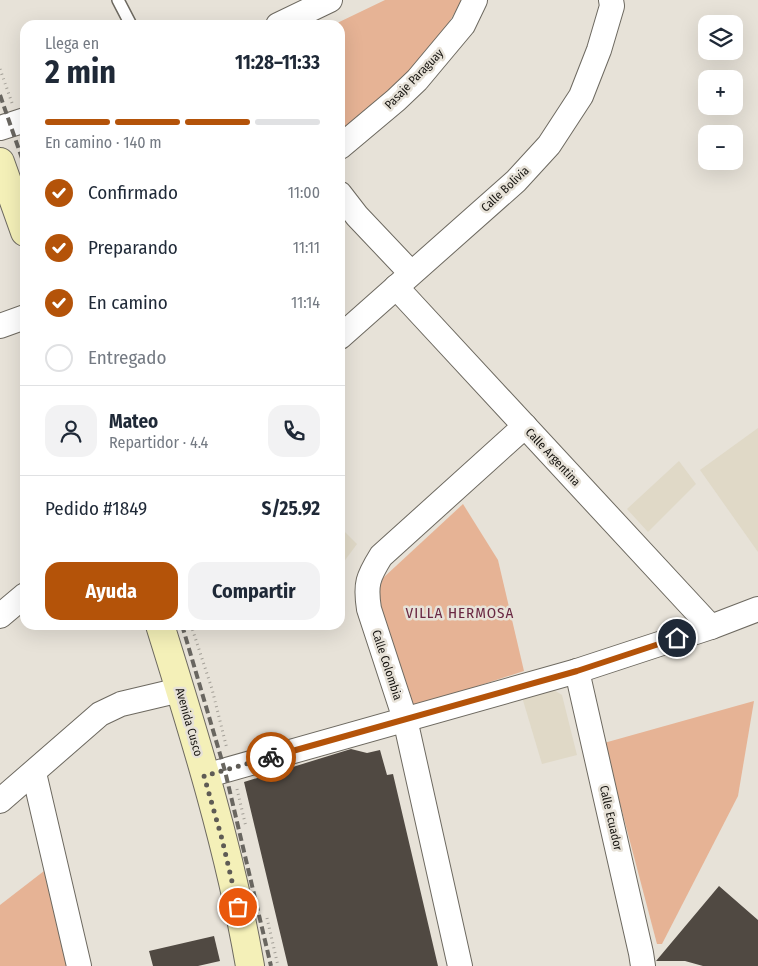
<!DOCTYPE html>
<html lang="es">
<head>
<meta charset="utf-8">
<style>
	:root { --surface:#fff; --page:#f2f2f3; --text:#1f2937; --muted:#747a83; --line:#e0e1e3; --accent:#b45309 }
	body { margin:0; font-family:"Fira Sans Condensed",sans-serif; background:var(--page); color:var(--text); height:100vh; display:flex; flex-direction:column; font-size:19px; white-space:nowrap }
	* { box-sizing:border-box; margin:0 }
	p { font-size:16px; color:var(--muted) }
	.icon { flex:none; width:28px; height:28px; fill:none; stroke:currentColor; stroke-width:2; stroke-linecap:round; stroke-linejoin:round }
	.map { position:relative; flex:1; overflow:hidden }
	.panel { position:absolute; left:20px; top:20px; width:325px; height:610px; display:flex; flex-direction:column; background:var(--surface); border-radius:15px; box-shadow:0 5px 20px #0002 }
	.panel>* { flex:none }
	.buttons { position:absolute; left:698px; top:15px; display:grid; gap:10px }
	.buttons a { display:grid; place-items:center; width:45px; height:45px; border-radius:10px; background:var(--surface); box-shadow:0 5px 20px #0002; font-size:25px }
	.pin { position:absolute; display:grid; place-items:center; width:42px; height:42px; color:#fff; margin:-21px; border:2px solid #fff; border-radius:50%; box-shadow:0 1px 5px #0007 }
	.courier { position:absolute; display:grid; place-items:center; width:50px; height:50px; margin:-25px; border:4px solid #b45309; border-radius:50%; background:#fff; color:#222; box-shadow:0 1px 6px #0007 }
	.overview em { font-style:normal; font-weight:700 }
	.overview div { display:flex; flex-direction:column-reverse }
	.overview { display:flex; align-items:center; justify-content:space-between; height:85px; padding:0 25px }
	h1 { font-size:32px; font-weight:700; line-height:38px }
	.bar { display:grid; grid-template-columns:repeat(4,1fr); gap:8px 5px; align-content:center; height:60px; padding:0 25px }
	.bar i { height:6px; border-radius:4px; background:var(--line) }
	.bar .current { background:var(--accent) }
	.bar p { grid-column:span 4 }
	.line { display:flex; align-items:center; gap:12px; padding:0 25px; border-top:1px solid var(--line) }
	.line div { flex:1 }
	.round { display:grid; place-items:center; flex:none; width:52px; height:52px; border-radius:15px; background:var(--page) }
	ol { padding:0 25px; list-style:none }
	li { display:flex; align-items:center; gap:15px; height:55px }
	li p { margin-inline-start:auto }
	li .icon { padding:5px; border-radius:50%; background:var(--accent); color:#fff; stroke-width:4 }
	li:last-child { color:var(--muted) }
	li i { width:28px; height:28px; border:2px solid var(--line); border-radius:50% }
	.button { display:flex; gap:10px; margin-top:auto; padding:10px 25px }
	.button a { flex:1; height:58px; border-radius:15px; background:var(--accent); color:#fff; font-size:20px; font-weight:700; line-height:58px; text-align:center }
	.button a+a { background:var(--page); color:var(--text) }
	.map>svg:first-child { display:block }
</style>
</head>
<body>
<div class="map">
<svg width="758" height="966" viewBox="0 0 758 966">
	<rect width="100%" height="100%" fill="#e7e2d8"/>
	<g fill="#e0d9c7">
		<polygon points="758,428 758,552 700,470"/>
		<polygon points="679,461 696,484 648,532 627,509"/>
		<polygon points="340,527 357,544 340,567"/>
		<polygon points="552,689 562,695 577,755 542,764 522,697"/>
	</g>
	<g fill="#e6b395">
		<polygon points="385,0 462,0 437,43 412,72 340,133 340,25 333,25"/>
		<polygon points="463,504 498,560 524,671 407,709 378,608 378,592 383,578"/>
		<polygon points="754,701 738,796 662,944 657,944 604,743"/>
		<polygon points="44,871 68,966 0,966 0,905"/>
	</g>
	<g fill="#504942">
		<polygon points="351,749 367,753 380,750 387,775 393,774 438,966 288,966 244,782"/>
		<polygon points="719,886 758,920 758,966 703,966 685,961 656,961"/>
		<polygon points="214,936 220,961 198,966 153,966 149,951"/>
	</g>
	<g fill="none" stroke-linecap="round" stroke-linejoin="round">
		<defs>
			<polyline id="service" points="118,0 131,25"/>
			<g id="minor">
				<polyline points="278,25 330,0"/>
				<polyline points="0,128 25,120"/>
				<polyline points="340,147 396,100 417,80 463,25 475,0"/>
				<polyline points="340,194 357,216 411,273"/>
				<polyline points="396,287 711,627"/>
				<polyline points="0,326 25,317"/>
				<polyline points="340,337 516,181 549,145 581,96 599,50 612,6 611,0"/>
				<polyline points="0,616 25,595"/>
				<polyline points="577,671 641,953 643,966"/>
				<polyline points="34,773 79,966"/>
				<polyline points="205,776 577,671 711,627 758,609"/>
				<polyline points="0,801 100,714 121,704 180,690"/>
				<path d="M 460,966 L 405,719 L 369,609 C 365,584 368,577 381,556 L 525,426"/>
			</g>
			<g id="secondary">
				<polyline points="0,162 25,232"/>
				<path d="M 160,625 C 195,737 230,850 250,966"/>
			</g>
		</defs>
		<use href="#service" stroke="#6d6960" stroke-width="14"/>
		<use href="#minor" stroke="#6d6960" stroke-width="26"/>
		<use href="#secondary" stroke="#6d6960" stroke-width="30"/>
		<g stroke="#a4a098" stroke-width="3" stroke-dasharray="1 4" stroke-linecap="butt">
			<polyline points="0,69 12,103"/>
			<polyline points="191,625 212,689 227,749"/>
			<polyline points="237,789 246,827"/>
			<polyline points="267,918 278,966"/>
		</g>
		<use href="#service" stroke="#fff" stroke-width="11"/>
		<use href="#minor" stroke="#fff" stroke-width="24"/>
		<use href="#secondary" stroke="#f4f0b8" stroke-width="28"/>
		<g stroke="#696660" stroke-width="4" stroke-dasharray="8 4" stroke-linecap="butt">
			<polyline points="0,95 25,167"/>
			<polyline points="182,625 225,771 271,966"/>
		</g>
	</g>
	<g fill="none" stroke-linecap="round" stroke-linejoin="round">
		<polyline stroke="#5e5b55" stroke-width="5" stroke-dasharray="0 9" points="238,907 222,839 204,776 271,757"/>
		<polyline stroke="#b45309" stroke-width="6" points="271,757 577,671 677,638"/>
	</g>
	<g text-anchor="middle" stroke-width="5" stroke-linejoin="round" paint-order="stroke">
		<g font-size="12" fill="#15130f" stroke="#e7e2d8">
			<text transform="translate(414 79) rotate(-46)" y="4">Pasaje Paraguay</text>
			<text transform="translate(505 189) rotate(-43)" y="4">Calle Bolivia</text>
			<text transform="translate(553 457) rotate(47)" y="4">Calle Argentina</text>
			<text transform="translate(387 665) rotate(72)" y="4">Calle Colombia</text>
			<text transform="translate(189 722) rotate(74)" y="4">Avenida Cusco</text>
			<text transform="translate(611 818) rotate(77)" y="4">Calle Ecuador</text>
		</g>
		<g font-size="15" letter-spacing="1" fill="#692742" stroke="#e7e2d8">
			<text x="460" y="618">VILLA HERMOSA</text>
		</g>
	</g>
</svg>
<div class="buttons">
<a><svg class="icon" aria-label="layers" viewBox="0 0 24 24"><path d="M12 4l9 5-9 5-9-5zM3 14l9 5 9-5"/></svg></a>
<a>+</a>
<a>−</a>
</div>
<div class="pin" style="left:238px;top:907px;background:#ea580c"><svg class="icon" aria-label="bag" viewBox="0 0 24 24"><path d="M5 8h14l-1 12H6zM9 8a3 3 0 0 1 6 0"/></svg></div>
<div class="pin" style="left:677px;top:638px;background:#1f2937"><svg class="icon" aria-label="home" viewBox="0 0 24 24"><path d="M3 11l9-7 9 7M6 9v11h12V9"/></svg></div>
<div class="courier" style="left:271px;top:757px"><svg class="icon" aria-label="bike" viewBox="0 0 24 24"><circle cx="6" cy="16" r="4"/><circle cx="18" cy="16" r="4"/><path d="M6 16l4-8h5l3 8M10 8l3 8H6M13 5h3"/></svg></div>
<section class="panel">
<div class="overview"><div><h1>2 min</h1><p>Llega en</p></div><em>11:28–11:33</em></div>
<div class="bar"><i class="current"></i><i class="current"></i><i class="current"></i><i></i><p>En camino · 140 m</p></div>
<ol>
<li><svg class="icon" aria-label="check" viewBox="0 0 24 24"><path d="M5 12l5 5 9-10"/></svg>Confirmado<p>11:00</p></li>
<li><svg class="icon" aria-label="check" viewBox="0 0 24 24"><path d="M5 12l5 5 9-10"/></svg>Preparando<p>11:11</p></li>
<li><svg class="icon" aria-label="check" viewBox="0 0 24 24"><path d="M5 12l5 5 9-10"/></svg>En camino<p>11:14</p></li>
<li><i></i>Entregado</li>
</ol>
<div class="line" style="height:90px"><a class="round"><svg class="icon" aria-label="person" viewBox="0 0 24 24"><circle cx="12" cy="8" r="4"/><path d="M4 21q1-7 8-7t8 7"/></svg></a><div><b>Mateo</b><p>Repartidor · 4.4</p></div><a class="round"><svg class="icon" aria-label="phone" viewBox="0 0 24 24"><path d="M5 4h4l2 5-3 2q2 4 5 5l2-3 5 2v4C11 20 4 13 5 4z"/></svg></a></div>
<div class="line" style="height:65px"><div>Pedido #1849</div><b>S/25.92</b></div>
<div class="button"><a>Ayuda</a><a>Compartir</a></div>
</section>
</div>
</body>
</html>
